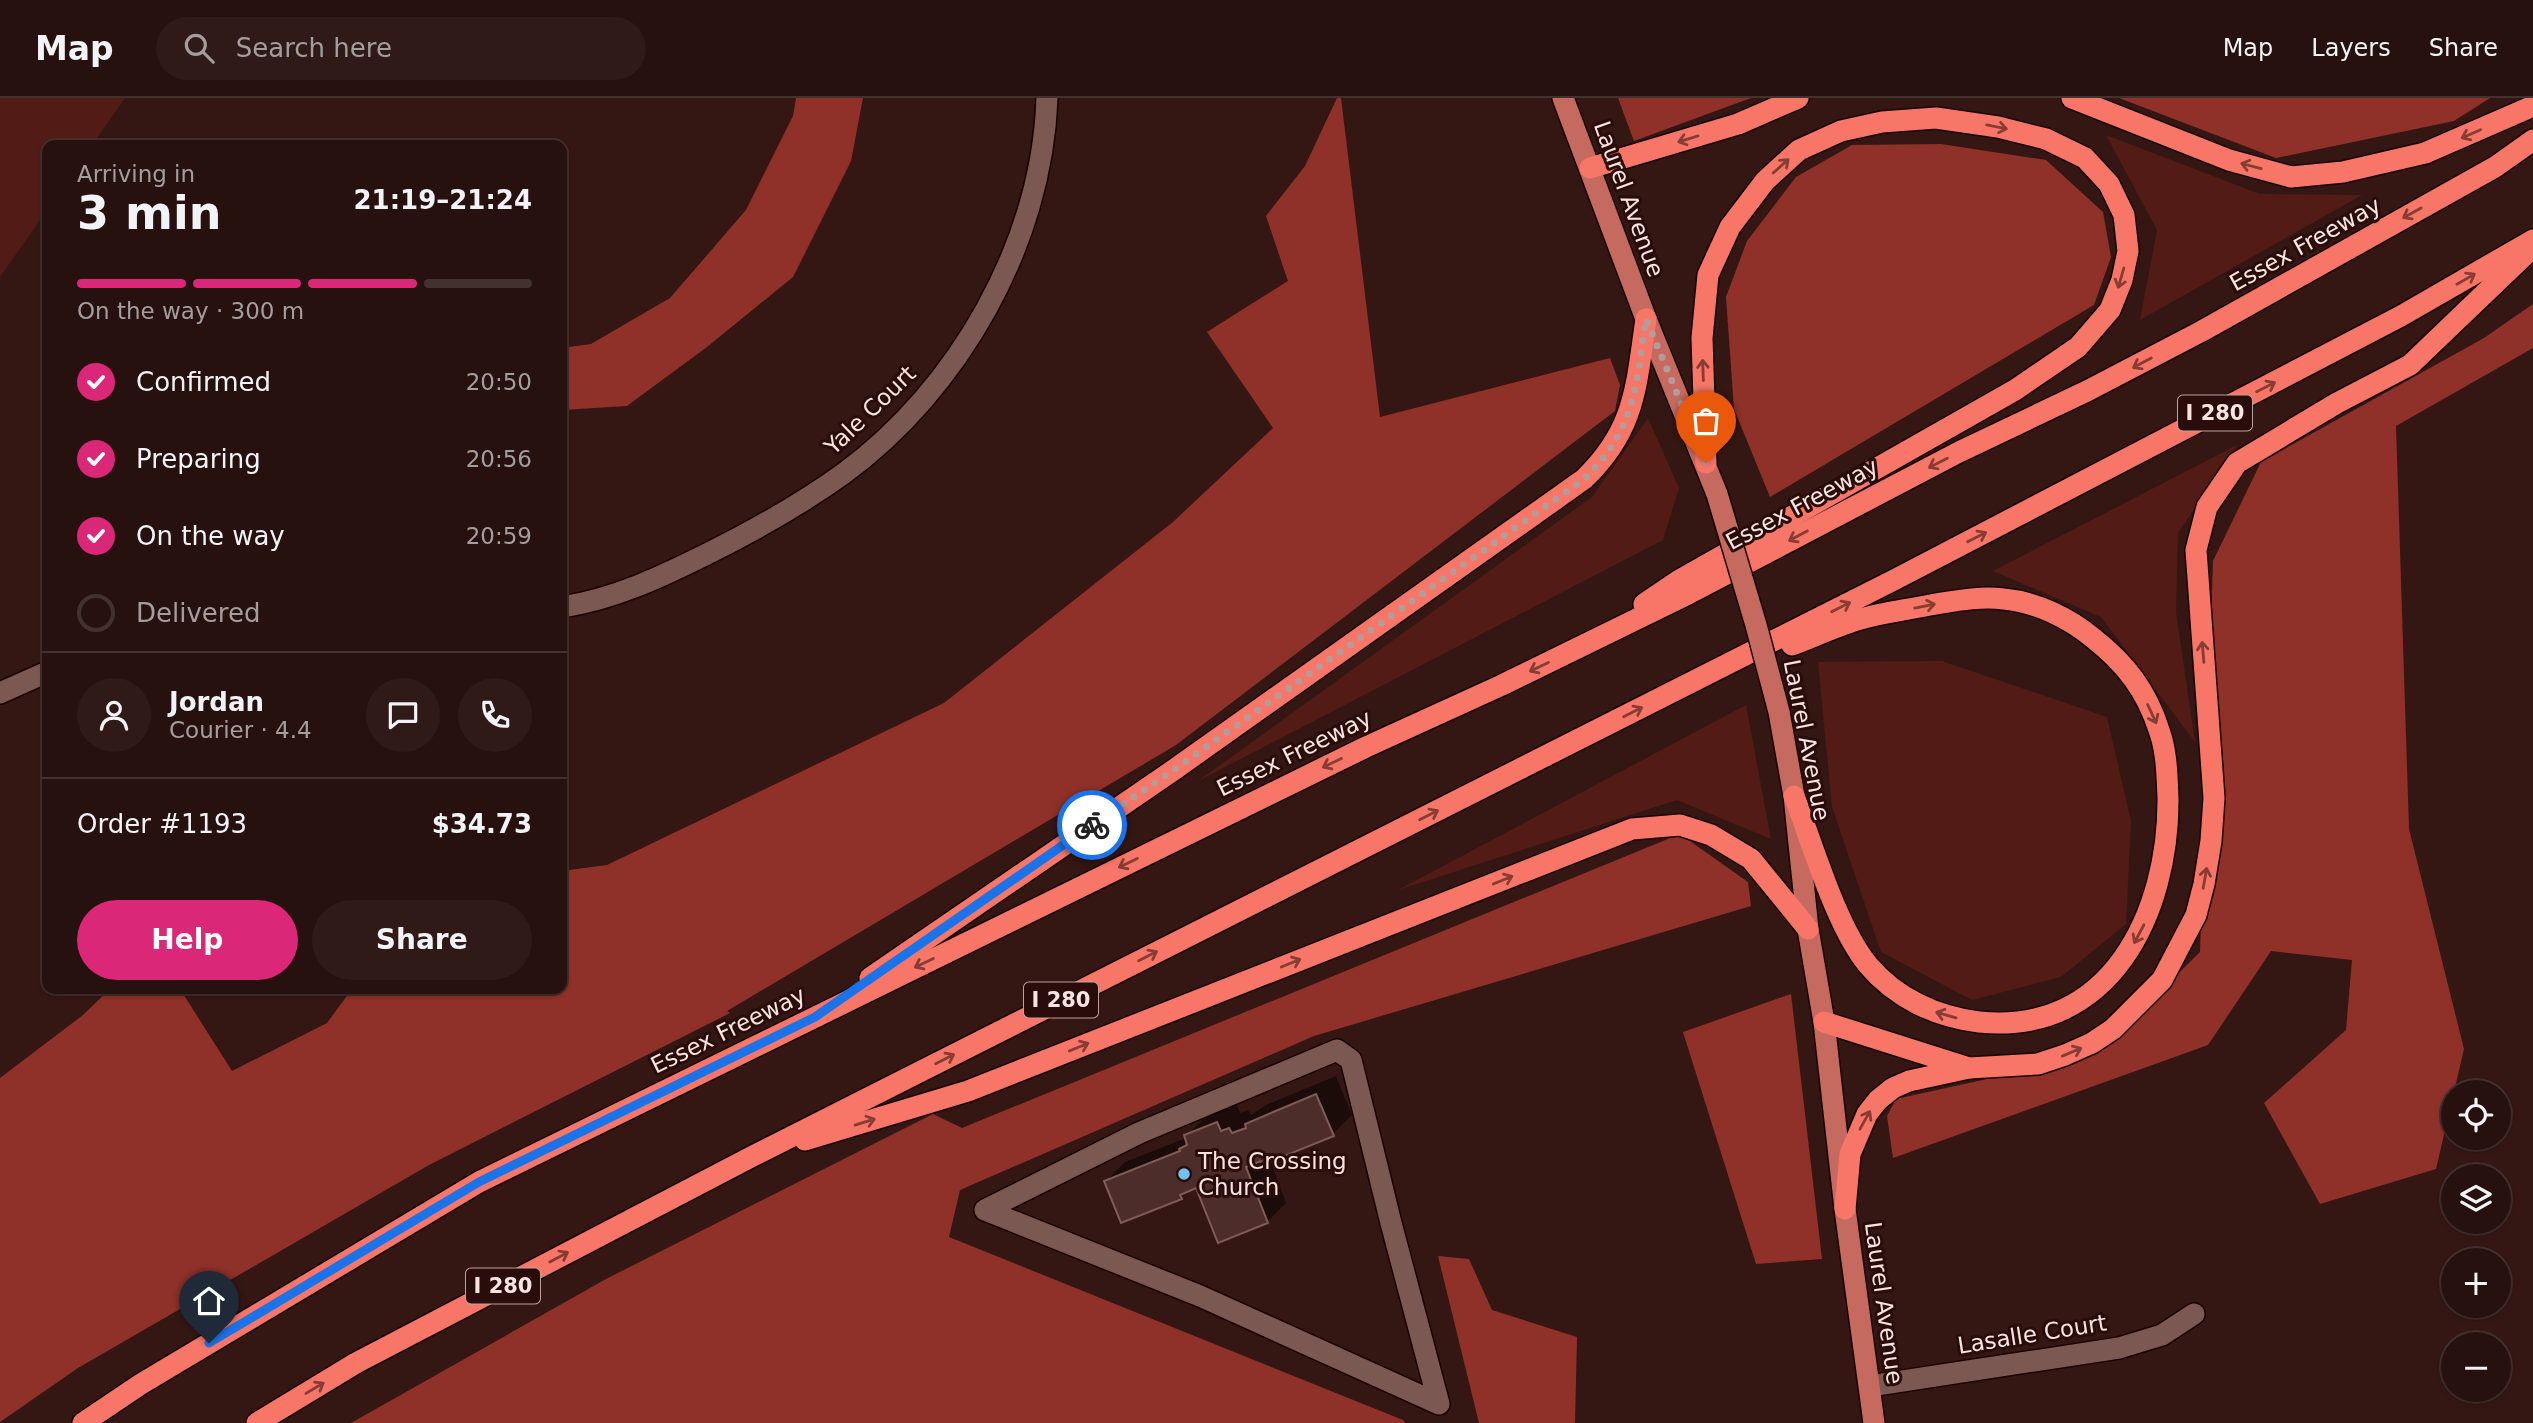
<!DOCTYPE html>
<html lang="en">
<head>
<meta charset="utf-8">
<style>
	:root { --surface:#27110e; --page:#2f1a17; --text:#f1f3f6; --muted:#a49d9e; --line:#43312e; --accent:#db2777 }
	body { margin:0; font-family:"DejaVu Sans",sans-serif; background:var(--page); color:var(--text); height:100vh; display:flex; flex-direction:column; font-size:26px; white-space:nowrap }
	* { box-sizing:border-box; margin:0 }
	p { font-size:23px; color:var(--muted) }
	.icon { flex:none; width:38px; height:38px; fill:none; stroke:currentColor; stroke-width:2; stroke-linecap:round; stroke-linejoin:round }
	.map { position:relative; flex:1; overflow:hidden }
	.sheet { position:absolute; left:42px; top:42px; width:525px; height:854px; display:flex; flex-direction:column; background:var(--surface); border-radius:14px; box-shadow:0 2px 5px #0004,0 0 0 2px var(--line) }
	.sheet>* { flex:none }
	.fabs { position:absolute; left:2441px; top:982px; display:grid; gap:14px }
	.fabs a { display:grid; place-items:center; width:70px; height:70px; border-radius:50%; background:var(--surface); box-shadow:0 2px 5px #0004,0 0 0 2px var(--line); font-size:35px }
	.pin { position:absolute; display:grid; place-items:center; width:60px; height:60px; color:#fff; margin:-72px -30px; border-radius:50% 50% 50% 0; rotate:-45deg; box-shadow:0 0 7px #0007 }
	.pin .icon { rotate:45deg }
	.courier { position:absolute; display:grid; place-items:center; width:70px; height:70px; margin:-35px; border:5px solid #1a73e8; border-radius:50%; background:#fff; color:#222; box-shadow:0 2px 9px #0007 }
	.overview em { font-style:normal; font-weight:700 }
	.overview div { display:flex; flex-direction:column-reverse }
	.overview { display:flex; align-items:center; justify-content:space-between; height:119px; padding:0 35px }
	h1 { font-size:46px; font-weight:700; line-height:52px }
	.bar { display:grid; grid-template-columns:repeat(4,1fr); gap:10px 7px; align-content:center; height:84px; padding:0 35px }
	.bar i { height:9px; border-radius:5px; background:var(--line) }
	.bar .on { background:var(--accent) }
	.bar p { grid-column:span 4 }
	.line { display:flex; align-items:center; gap:18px; padding:0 35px; border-top:2px solid var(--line) }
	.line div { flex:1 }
	.round { display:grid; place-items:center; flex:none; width:74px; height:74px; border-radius:37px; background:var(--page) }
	ol { padding:0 35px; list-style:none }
	li { display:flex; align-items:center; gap:21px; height:77px }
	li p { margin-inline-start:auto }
	li .icon { padding:7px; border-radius:50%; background:var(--accent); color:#fff; stroke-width:4 }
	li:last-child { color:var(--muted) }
	li i { width:38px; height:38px; border:4px solid var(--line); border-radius:50% }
	.cta { display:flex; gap:14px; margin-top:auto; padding:14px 35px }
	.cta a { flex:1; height:80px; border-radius:42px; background:var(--accent); color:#fff; font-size:28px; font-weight:700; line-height:80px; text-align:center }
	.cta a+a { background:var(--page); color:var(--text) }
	header { display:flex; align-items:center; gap:42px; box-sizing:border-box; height:98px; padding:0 35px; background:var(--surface); border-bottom:2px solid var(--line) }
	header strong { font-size:33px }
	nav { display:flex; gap:38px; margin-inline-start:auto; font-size:24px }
	.search { width:490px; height:63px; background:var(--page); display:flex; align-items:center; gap:18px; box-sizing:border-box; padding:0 24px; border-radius:38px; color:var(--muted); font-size:26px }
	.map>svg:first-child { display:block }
</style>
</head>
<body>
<header>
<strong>Map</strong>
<div class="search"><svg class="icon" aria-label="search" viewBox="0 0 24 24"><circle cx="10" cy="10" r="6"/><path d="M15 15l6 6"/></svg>Search here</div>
<nav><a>Map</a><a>Layers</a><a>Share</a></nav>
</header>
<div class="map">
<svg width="2533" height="1325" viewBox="0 0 2533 1325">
	<rect width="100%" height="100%" fill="#341713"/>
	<g fill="#521b16">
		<polygon points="0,0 125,0 92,47 47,47 47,112 0,179"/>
		<polygon points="2106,37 2260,96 2362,97 2140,222 2157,132"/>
		<polygon points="1648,320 1679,390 1663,442 1198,683 1592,399"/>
		<polygon points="2237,347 2178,435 2176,514 2195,644 2101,519 1993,473"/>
		<polygon points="1942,563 2107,619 2131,723 2126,826 2061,879 1972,902 1881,854 1832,709 1818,564"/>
		<polygon points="1746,607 1771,741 1677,702 1398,792"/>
	</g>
	<g fill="#8f3129">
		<polygon points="796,0 863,0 851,63 793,179 707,249 627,308 562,312 562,250 591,246 670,200 746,112 793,18"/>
		<polygon points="1337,0 1341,0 1380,319 1610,260 1620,287 1615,313 1176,647 727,913 730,915 429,1067 78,1270 0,1324 0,980 83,917 110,891 180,891 232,973 327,925 352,891 562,891 562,773 607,767 944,605 1173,424 1273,330 1207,234 1288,183 1266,118 1305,68"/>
		<polygon points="1618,0 1751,0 1634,43"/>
		<polygon points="2119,0 2490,0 2454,23 2276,60"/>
		<polygon points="1941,46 2046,62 2103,114 2111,159 2094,207 1770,399 1734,311 1726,199 1747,143 1796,79 1852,47"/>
		<polygon points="2533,206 2533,250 2396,328 2409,731 2464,951 2436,1071 2320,1106 2264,1005 2346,932 2352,862 2271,853 2208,947 1893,1060 1887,1018 1896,1001 2096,957 2200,854 2213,463 2261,364 2484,240"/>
		<polygon points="1680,736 1748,784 1751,808 1314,938 960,1092 949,1139 1403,1322 1405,1325 351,1325 606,1181 933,1016 962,1030"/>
		<polygon points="1791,896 1822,1161 1756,1166 1683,934"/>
		<polygon points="1438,1158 1469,1161 1492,1212 1577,1239 1575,1325 1479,1325"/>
	</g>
	<polygon fill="#0007" points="1336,978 1352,1017 1333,1036 1270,1062 1286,1105 1267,1124 1196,1088 1181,1099 1106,1083 1125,1064 1186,1040 1186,1038 1205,1019 1237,1006 1240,1015 1248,1012 1251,1017 1266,1007"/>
	<polygon fill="#4d2d29" stroke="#805c57" stroke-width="2" points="1316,996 1334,1038 1262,1067 1261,1063 1246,1069 1268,1125 1218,1145 1196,1090 1180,1097 1182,1101 1121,1125 1104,1083 1180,1053 1179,1051 1187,1047 1184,1037 1217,1024 1221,1033 1229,1030 1232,1035 1246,1030 1245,1026"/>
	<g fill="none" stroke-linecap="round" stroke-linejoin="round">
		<defs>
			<g id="minor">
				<path d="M 562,509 C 615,501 663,478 711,454 C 757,431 801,406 843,376 C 959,291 1042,145 1047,0"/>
				<polyline points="0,595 47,574"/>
				<polygon points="1337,952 1351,962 1391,1125 1439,1306 1200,1198 985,1112 1139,1035"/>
				<polyline points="1870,1288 2119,1250 2162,1237 2194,1216"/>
			</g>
			<g id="major">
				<polyline points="1563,0 1646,221 1717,396"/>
				<polyline points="1779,614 1794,698 1808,831 1824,924 1845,1111 1874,1325"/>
			</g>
			<g id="highway">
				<polyline points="2072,0 2229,62 2291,79 2343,74 2425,55 2533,8"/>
				<polyline points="1590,70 1738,26 1798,0"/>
				<polyline points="1644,506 1678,483 2015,292 2078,249 2110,212 2122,182 2128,153 2124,117 2109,86 2085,60 2046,41 1998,29 1936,20 1882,24 1841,33 1799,52 1765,83 1730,129 1708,177 1702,240 1706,365"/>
				<path d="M 1792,547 C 1813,539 1835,529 1857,522 C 1880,515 1906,512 1930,507 C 1955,503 1979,498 2004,501 C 2036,504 2069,520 2093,540 C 2126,566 2146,592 2159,632 C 2167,654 2167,678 2168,700 C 2169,814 2111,938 1979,924 C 1936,919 1896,900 1868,867 C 1836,828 1813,747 1794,698"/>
				<path d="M 870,880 L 1175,671 L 1584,381 C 1636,331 1636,288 1646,221"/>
				<polyline points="1824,924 1969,970"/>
				<polyline points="805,1042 968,993 1632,731 1680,727 1711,737 1751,761 1808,831"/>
				<polyline points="1845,1111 1850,1056 1867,1016 1878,1002 1893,990 1909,983 1969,970 2038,966 2065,957 2092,945 2113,931 2162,882 2196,817 2204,786 2211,743 2214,700 2196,452 2207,409 2237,365 2337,305 2410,267 2529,153"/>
				<polyline points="83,1325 141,1286 479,1084 1366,649 1502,587 1688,496 1959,354 2087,293 2202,233 2495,69 2533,42"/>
				<polyline points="257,1325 356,1265 753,1058 1894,482 2401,218 2533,142"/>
			</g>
		</defs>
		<use href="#minor" stroke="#1a0202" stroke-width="24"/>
		<use href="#major" stroke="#1a0202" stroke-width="24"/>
		<use href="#highway" stroke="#1a0202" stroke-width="24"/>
		<use href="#minor" stroke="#7c5853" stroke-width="21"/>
		<use href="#major" stroke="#c66a60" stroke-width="21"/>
		<use href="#highway" stroke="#f87668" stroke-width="21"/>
		<defs>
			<polyline id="major-bridge" points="1717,396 1756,527 1779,614"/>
		</defs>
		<use href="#major-bridge" stroke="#1a0202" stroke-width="24" stroke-linecap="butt"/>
		<use href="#major-bridge" stroke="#c66a60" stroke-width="21"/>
	</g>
	<defs><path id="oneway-shaft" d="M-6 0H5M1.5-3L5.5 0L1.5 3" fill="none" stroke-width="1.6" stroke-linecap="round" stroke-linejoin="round" transform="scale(1.75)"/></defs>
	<g stroke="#873c34">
		<use href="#oneway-shaft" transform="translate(1997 29) rotate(11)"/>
		<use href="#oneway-shaft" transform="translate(2471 36) rotate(156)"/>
		<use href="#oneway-shaft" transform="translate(1688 41) rotate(163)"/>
		<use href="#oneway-shaft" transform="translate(1781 68) rotate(-42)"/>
		<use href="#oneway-shaft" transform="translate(2251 68) rotate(-165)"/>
		<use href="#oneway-shaft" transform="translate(2412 115) rotate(151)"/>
		<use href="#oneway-shaft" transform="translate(2121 180) rotate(106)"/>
		<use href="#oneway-shaft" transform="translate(2466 181) rotate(-30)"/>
		<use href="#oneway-shaft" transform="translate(2142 265) rotate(152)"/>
		<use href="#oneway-shaft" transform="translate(1703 272) rotate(-92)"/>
		<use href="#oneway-shaft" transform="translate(2266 289) rotate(-27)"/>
		<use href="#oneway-shaft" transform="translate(1938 365) rotate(153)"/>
		<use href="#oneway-shaft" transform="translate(1798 438) rotate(152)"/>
		<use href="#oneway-shaft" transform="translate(1977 439) rotate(-27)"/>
		<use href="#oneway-shaft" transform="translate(1925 508) rotate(-11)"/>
		<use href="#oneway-shaft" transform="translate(1841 509) rotate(-27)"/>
		<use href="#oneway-shaft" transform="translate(2203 554) rotate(-95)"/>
		<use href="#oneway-shaft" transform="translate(1539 569) rotate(154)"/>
		<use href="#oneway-shaft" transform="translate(1633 614) rotate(-27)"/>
		<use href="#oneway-shaft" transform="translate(2152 616) rotate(65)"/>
		<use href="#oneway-shaft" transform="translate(1332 665) rotate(154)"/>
		<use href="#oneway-shaft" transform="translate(1429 717) rotate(-27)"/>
		<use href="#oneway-shaft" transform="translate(1128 765) rotate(154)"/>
		<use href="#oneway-shaft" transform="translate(2205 780) rotate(-80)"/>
		<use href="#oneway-shaft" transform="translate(1503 782) rotate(-22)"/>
		<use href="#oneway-shaft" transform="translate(2139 836) rotate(118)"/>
		<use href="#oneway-shaft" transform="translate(1148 858) rotate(-27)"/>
		<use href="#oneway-shaft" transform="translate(924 865) rotate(154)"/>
		<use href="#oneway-shaft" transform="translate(1291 865) rotate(-22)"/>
		<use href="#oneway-shaft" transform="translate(1946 917) rotate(-164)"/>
		<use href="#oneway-shaft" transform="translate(1079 949) rotate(-22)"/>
		<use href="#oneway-shaft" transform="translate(2072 954) rotate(-23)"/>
		<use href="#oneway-shaft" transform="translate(945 961) rotate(-27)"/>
		<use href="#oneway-shaft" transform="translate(1865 1022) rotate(-61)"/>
		<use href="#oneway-shaft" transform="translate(865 1024) rotate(-17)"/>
		<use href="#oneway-shaft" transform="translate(559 1159) rotate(-28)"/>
		<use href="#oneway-shaft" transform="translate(315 1290) rotate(-31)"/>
	</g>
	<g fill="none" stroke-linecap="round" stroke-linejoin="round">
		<path stroke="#b49c99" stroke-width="7" stroke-dasharray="0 12.6" d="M 1092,727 L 1175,671 L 1584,381 C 1636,331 1636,288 1646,221 L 1706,365"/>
		<polyline stroke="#1a73e8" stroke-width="9" points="209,1245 479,1084 815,919 1092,727"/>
	</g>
	<circle fill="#70c1f4" stroke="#2a0d0a" stroke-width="2.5" cx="1184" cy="1076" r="7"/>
	<g text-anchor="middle" stroke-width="6" stroke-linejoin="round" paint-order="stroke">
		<g fill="#2a0d0a" stroke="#bba4a0" stroke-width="2">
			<rect x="2178" y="297.5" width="74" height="35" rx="5"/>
			<rect x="1024" y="884.5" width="74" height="35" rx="5"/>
			<rect x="466" y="1170.5" width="74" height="35" rx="5"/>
		</g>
		<g font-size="21" font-weight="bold" fill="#f9e4e1">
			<text x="2215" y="322">I 280</text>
			<text x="1061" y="909">I 280</text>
			<text x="503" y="1195">I 280</text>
		</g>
		<g font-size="23" fill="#f9e4e1" stroke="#2a0d0a">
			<text transform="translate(1629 101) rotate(70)" y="8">Laurel Avenue</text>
			<text transform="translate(2305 146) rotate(-29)" y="8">Essex Freeway</text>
			<text transform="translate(870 312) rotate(-44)" y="8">Yale Court</text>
			<text transform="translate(1802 406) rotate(-28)" y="8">Essex Freeway</text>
			<text transform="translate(1807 642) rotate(79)" y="8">Laurel Avenue</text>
			<text transform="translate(1294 655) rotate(-26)" y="8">Essex Freeway</text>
			<text transform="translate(728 932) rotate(-26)" y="8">Essex Freeway</text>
			<text transform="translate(1884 1205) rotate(82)" y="8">Laurel Avenue</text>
			<text transform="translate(2032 1236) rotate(-9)" y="8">Lasalle Court</text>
		</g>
		<g font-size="23" fill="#f9e4e1" stroke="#2a0d0a" text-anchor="start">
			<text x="1198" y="1071">The Crossing<tspan x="1198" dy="26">Church</tspan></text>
		</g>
	</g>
</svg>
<div class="fabs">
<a><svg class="icon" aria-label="locate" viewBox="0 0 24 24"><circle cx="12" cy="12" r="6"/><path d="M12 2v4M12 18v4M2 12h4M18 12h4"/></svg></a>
<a><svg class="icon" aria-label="layers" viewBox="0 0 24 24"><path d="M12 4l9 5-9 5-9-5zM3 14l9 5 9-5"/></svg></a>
<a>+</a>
<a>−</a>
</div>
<div class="pin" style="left:1706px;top:365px;background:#ea580c"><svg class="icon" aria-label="bag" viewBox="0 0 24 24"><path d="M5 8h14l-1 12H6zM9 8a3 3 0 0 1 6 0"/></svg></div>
<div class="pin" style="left:209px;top:1245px;background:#1f2937"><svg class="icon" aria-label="home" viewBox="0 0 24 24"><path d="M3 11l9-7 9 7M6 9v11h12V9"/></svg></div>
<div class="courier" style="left:1092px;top:727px"><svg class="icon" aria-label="bike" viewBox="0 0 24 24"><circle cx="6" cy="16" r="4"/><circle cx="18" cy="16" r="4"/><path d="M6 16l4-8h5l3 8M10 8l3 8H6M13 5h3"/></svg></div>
<section class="sheet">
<div class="overview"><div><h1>3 min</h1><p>Arriving in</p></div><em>21:19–21:24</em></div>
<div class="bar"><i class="on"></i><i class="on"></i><i class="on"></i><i></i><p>On the way · 300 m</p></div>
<ol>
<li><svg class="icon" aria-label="check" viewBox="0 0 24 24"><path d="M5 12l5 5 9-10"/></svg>Confirmed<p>20:50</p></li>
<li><svg class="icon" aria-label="check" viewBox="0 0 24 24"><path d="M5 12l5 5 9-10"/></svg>Preparing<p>20:56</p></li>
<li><svg class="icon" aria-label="check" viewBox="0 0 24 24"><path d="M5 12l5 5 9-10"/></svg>On the way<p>20:59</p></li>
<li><i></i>Delivered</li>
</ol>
<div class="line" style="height:126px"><a class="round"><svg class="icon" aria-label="person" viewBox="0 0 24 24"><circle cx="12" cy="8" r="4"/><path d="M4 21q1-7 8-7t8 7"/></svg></a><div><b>Jordan</b><p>Courier · 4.4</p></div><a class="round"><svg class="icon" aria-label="chat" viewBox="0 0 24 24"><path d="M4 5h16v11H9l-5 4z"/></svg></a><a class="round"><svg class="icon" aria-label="phone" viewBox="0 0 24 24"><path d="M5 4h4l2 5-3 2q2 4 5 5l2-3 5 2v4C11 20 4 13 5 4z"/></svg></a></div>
<div class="line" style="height:91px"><div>Order #1193</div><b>$34.73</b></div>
<div class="cta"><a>Help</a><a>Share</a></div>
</section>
</div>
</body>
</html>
